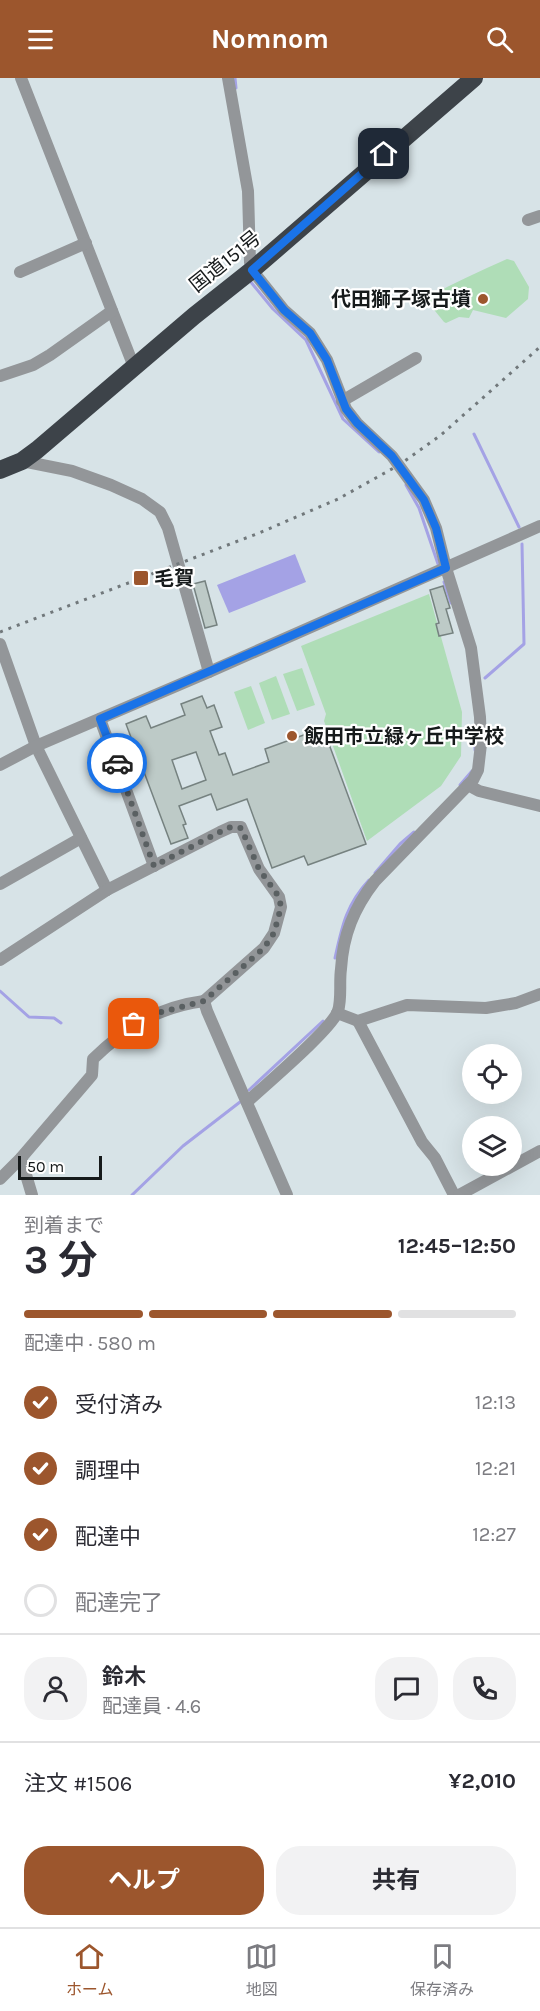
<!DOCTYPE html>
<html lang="ja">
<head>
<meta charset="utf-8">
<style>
	:root { --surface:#fff; --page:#f2f2f3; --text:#2b2b33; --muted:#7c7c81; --line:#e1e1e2; --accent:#9c562d }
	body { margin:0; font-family:Karla,"Noto Sans JP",sans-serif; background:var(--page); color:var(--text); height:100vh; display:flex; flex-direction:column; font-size:22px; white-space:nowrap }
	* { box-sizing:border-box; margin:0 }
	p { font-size:20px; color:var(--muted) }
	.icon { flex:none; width:33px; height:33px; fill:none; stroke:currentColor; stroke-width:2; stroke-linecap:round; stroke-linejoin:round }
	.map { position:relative; height:1117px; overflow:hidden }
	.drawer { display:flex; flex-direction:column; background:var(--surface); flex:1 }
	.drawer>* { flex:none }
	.controls { position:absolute; left:462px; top:966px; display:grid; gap:12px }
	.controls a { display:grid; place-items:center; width:60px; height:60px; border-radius:50%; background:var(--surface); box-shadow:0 6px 24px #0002; font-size:30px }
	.scale { position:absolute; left:18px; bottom:15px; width:84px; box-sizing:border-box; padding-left:6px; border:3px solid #161a1b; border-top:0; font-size:16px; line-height:21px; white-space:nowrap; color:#161a1b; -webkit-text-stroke:4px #fff; paint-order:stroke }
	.pin { position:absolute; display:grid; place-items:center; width:51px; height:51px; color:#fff; margin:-26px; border-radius:12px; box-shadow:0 3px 9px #0006 }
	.courier { position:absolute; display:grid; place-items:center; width:60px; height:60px; margin:-30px; border:4px solid #1a73e8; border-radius:50%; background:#fff; color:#222; box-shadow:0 2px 8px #0007 }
	.head em { font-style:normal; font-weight:700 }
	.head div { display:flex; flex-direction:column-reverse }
	.head { display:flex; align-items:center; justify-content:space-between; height:102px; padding:0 24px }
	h1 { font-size:39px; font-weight:700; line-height:45px }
	.bar { display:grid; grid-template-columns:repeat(4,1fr); gap:9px 6px; align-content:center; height:72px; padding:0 24px }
	.bar i { height:8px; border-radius:4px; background:var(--line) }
	.bar .active { background:var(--accent) }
	.bar p { grid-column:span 4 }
	.line { display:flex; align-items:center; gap:15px; padding:0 24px; border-top:2px solid var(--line) }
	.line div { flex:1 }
	.round { display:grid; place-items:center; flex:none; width:63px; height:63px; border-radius:24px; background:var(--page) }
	ol { padding:0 24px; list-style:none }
	li { display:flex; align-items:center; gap:18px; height:66px }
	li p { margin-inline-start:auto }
	li .icon { padding:6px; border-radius:50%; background:var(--accent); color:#fff; stroke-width:4 }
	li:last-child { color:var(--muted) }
	li i { width:33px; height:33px; border:3px solid var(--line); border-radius:50% }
	.primary-button { display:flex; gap:12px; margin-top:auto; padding:12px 24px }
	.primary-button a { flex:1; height:69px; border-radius:24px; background:var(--accent); color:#fff; font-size:24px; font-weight:700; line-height:69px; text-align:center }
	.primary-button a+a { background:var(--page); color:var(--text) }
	header { display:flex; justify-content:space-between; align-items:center; height:78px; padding:0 24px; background:var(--accent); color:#fff; font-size:27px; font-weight:700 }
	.tabs { display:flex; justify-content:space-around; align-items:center; height:84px; border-top:2px solid var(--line); background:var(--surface); font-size:16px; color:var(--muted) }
	.tabs a { display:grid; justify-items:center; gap:3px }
	.tabs .active { color:var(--accent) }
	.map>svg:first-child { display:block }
</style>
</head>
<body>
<header><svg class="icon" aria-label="menu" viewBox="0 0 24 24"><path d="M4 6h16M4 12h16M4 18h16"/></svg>Nomnom<svg class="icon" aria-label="search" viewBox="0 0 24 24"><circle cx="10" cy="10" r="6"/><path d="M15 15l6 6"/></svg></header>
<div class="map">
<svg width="540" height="1117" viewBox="0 0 540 1117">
	<rect width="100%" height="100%" fill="#d7e3e7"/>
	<g fill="#afddb7">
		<path d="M 507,181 L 514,183 L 529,209 L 528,221 L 506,240 L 473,232 L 469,240 L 459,239 L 446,245 L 444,244 L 431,228 L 428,219 C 454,205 480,193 507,181 Z"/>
		<polygon points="429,516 462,634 461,678 441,708 367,763 324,643 326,636 301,568"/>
		<polygon points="302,590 315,627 297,633 283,596"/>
		<polygon points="276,598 290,636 272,642 259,605"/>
		<polygon points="251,608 265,645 248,652 234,614"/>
	</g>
	<polygon fill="#a4a2e5" points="295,476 306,504 229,535 217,507"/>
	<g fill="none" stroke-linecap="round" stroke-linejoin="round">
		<g stroke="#a4a2e5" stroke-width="3">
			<polyline points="235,0 236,10"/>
			<polyline points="250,203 273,231 306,262 343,341 379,374"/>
			<polyline points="474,356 519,449"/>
			<polyline points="406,407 419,430 438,486"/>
			<polyline points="444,504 451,525"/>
			<polyline points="485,600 524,566 522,466"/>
			<polyline points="475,672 475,658"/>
			<polyline points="460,707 472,693"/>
			<polyline points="375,795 400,766 414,754"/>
			<path d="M 335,880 C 342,848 346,827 369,802"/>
			<polyline points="0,913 29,939 54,940 61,945"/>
			<polyline points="249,1012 323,943"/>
			<polyline points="132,1117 183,1068 240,1024"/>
		</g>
	</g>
	<g fill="#bdcac7" stroke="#768280" stroke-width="1.5" fill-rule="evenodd">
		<polygon points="205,503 217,547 205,550 193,506"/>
		<polygon points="443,508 450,530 446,531 453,555 439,558 436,546 439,545 430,512"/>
		<path d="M 202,618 L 207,630 L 214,627 L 222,649 L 210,653 L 219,677 L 225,675 L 233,697 L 269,684 L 265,671 L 323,650 L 366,766 L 308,787 L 304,778 L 272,790 L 247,721 L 217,732 L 211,716 L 179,728 L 186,746 L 183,747 L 188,760 L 171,766 L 126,646 L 146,638 L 151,650 L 185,637 L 181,626 ZM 196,674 L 206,702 L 182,711 L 172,682 Z"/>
	</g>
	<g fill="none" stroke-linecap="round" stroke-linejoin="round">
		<g stroke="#939699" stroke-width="12">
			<polyline points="21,0 134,289"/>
			<path d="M 228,0 L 248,113 L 250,184 L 252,192 L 284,232 L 310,255 L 327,282 L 346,331 L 357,345 L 392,378 L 424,422 L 436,450 L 446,490 L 471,570 L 480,639 L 481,666 L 478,692 L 473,702 L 375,803 C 354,830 343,857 341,891 C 339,905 342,920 338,933 C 332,951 264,1008 247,1024"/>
			<polyline points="528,142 540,138"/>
			<polyline points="20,194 86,165"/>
			<polyline points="0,298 33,287 50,277 112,233"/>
			<polyline points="342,323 416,280"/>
			<polyline points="22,383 72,393 111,407 142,421 160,434 168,450 209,594"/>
			<polyline points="0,566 36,668 107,812"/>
			<polyline points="100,641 154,788"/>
			<polyline points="0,687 36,668 209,594 540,448"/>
			<polyline points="468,707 479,713 540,728"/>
			<polyline points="0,806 81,760"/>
			<polyline points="0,882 107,812 220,754 231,749 241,749 259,791 279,819 281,829 274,855 264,870 204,923 207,933 287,1117"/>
			<polyline points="337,935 358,943 407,927 486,930 516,925 540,916"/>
			<polyline points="358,943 422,1064 435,1080 454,1117"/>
			<polyline points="21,1080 32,1117"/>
			<path d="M 0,1101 L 21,1080 L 92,997 L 93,981 C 126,949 158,929 204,923"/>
			<polyline points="459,1117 540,1073"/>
		</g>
		<polyline stroke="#3d4349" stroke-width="18" points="0,392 22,383 37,372 194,238 252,192 474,0"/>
		<polyline stroke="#71787b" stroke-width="3" stroke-dasharray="3 6" stroke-linecap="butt" points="0,554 259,455 338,421 399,387 441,357 540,269"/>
	</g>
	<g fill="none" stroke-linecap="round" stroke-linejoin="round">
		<polyline stroke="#5a6062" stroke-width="6" stroke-dasharray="0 10.8" points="117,685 154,788 220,754 231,749 241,750 259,791 279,819 281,829 274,855 264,870 204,923 150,937 134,946"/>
		<polyline stroke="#1a73e8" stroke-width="8" points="117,685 100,641 446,490 436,450 424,422 392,378 357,345 346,331 327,282 310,255 284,232 252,192 384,76"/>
	</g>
	<g fill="#9c562d" stroke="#fff" stroke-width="2">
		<circle cx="483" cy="221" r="6"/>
		<rect x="133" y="492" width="16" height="16" rx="3"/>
		<circle cx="292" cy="658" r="6"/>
	</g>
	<g text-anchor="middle" stroke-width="4.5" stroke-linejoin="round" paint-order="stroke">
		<g font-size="20" fill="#161a1b" stroke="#fff">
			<text transform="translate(225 183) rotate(-39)" y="7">国道151号</text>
		</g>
		<g font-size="20" font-weight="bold" fill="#161a1b" stroke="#fff" text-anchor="start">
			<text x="471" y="228" text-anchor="end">代田獅子塚古墳</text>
			<text x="154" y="507">毛賀</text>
			<text x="304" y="665">飯田市立緑ヶ丘中学校</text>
		</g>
	</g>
</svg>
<div class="controls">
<a><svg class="icon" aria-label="locate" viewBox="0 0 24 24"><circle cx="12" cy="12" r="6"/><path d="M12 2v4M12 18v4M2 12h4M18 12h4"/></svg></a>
<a><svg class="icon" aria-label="layers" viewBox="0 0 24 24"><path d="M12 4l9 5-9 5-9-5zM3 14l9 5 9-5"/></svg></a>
</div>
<div class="scale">50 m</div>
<div class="pin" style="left:134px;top:946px;background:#ea580c"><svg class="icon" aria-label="bag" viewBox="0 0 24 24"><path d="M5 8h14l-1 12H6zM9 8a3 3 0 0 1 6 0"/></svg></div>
<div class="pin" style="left:384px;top:76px;background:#1f2937"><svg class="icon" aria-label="home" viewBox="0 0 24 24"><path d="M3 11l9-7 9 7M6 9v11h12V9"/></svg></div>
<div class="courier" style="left:117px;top:685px"><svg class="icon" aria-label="car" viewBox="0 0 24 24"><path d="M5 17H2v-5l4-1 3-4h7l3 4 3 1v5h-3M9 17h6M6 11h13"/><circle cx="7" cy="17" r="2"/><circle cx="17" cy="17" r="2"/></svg></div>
</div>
<section class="drawer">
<div class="head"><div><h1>3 分</h1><p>到着まで</p></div><em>12:45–12:50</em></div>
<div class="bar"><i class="active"></i><i class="active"></i><i class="active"></i><i></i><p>配達中 · 580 m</p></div>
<ol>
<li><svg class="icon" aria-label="check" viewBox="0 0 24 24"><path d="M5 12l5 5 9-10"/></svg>受付済み<p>12:13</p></li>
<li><svg class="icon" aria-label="check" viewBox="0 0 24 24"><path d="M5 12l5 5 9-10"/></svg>調理中<p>12:21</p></li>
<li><svg class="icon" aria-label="check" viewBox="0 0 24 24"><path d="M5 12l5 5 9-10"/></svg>配達中<p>12:27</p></li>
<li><i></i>配達完了</li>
</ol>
<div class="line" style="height:108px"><a class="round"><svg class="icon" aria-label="person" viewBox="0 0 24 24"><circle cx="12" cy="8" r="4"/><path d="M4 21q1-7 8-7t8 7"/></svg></a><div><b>鈴木</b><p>配達員 · 4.6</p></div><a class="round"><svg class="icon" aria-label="chat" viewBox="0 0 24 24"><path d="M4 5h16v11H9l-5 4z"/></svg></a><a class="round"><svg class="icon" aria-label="phone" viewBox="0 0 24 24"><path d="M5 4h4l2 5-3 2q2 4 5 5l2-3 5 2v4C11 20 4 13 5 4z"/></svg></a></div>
<div class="line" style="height:78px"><div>注文 #1506</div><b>¥2,010</b></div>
<div class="primary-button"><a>ヘルプ</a><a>共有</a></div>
</section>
<nav class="tabs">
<a class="active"><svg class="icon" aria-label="home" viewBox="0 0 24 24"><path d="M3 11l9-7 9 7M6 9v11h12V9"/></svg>ホーム</a>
<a><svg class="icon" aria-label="map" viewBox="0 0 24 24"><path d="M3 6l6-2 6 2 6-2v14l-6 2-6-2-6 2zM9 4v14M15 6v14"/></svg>地図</a>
<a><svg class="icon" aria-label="saved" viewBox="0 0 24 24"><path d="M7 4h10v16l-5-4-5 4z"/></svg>保存済み</a>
</nav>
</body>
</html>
